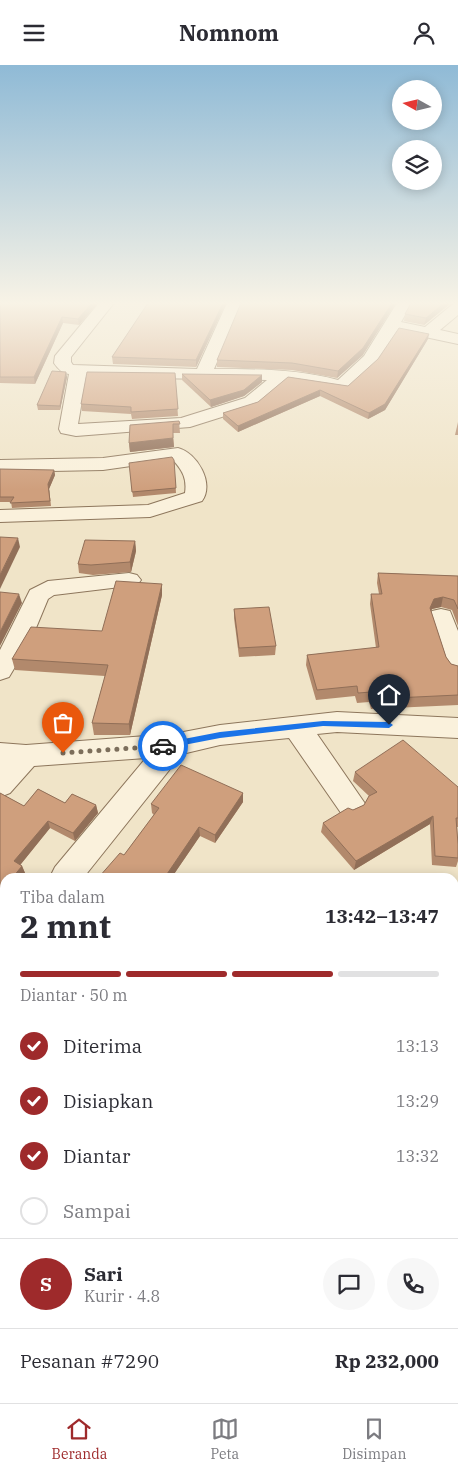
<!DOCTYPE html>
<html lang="id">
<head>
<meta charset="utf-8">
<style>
	:root { --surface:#fff; --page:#f7f7f7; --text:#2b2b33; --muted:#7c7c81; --line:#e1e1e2; --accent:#9e2a2b }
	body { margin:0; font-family:"IBM Plex Serif",serif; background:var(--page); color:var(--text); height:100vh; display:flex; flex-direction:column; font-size:19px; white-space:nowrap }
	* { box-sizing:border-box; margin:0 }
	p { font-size:16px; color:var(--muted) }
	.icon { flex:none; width:28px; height:28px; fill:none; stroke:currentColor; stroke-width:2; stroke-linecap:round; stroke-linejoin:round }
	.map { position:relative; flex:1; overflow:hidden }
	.side { position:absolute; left:0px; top:808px; width:459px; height:531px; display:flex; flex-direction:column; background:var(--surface); border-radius:15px 15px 0 0; box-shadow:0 2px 12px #0003 }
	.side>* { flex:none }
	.needle { width:32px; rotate:278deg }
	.tools { position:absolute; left:392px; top:15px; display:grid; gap:10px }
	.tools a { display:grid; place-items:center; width:50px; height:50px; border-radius:50%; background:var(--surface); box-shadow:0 2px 12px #0003; font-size:25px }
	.pin { position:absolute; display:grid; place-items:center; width:42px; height:42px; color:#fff; margin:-51px -21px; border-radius:50% 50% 50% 0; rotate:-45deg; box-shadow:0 0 5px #0007 }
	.pin .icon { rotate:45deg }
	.courier { position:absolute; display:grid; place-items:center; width:50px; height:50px; margin:-25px; border:4px solid #1a73e8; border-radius:50%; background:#fff; color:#222; box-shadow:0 1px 6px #0007 }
	.summary em { font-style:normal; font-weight:800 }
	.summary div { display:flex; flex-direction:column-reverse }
	.summary { display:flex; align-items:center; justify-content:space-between; height:85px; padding:0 20px }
	h1 { font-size:32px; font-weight:800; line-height:38px }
	.bar { display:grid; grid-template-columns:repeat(4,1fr); gap:8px 5px; align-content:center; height:60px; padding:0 20px }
	.bar i { height:6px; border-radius:4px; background:var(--line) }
	.bar .active { background:var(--accent) }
	.bar p { grid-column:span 4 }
	.line { display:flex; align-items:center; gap:12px; padding:0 20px; border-top:1px solid var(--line) }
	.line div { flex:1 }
	.round { display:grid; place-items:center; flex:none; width:52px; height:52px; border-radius:26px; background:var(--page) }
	ol { padding:0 20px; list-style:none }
	li { display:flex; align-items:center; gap:15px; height:55px }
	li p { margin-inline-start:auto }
	li .icon { padding:5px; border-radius:50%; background:var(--accent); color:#fff; stroke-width:4 }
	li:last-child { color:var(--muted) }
	li i { width:28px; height:28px; border:2px solid var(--line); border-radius:50% }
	header { display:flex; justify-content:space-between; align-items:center; height:65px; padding:0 20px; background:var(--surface); font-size:22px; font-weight:800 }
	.menu { display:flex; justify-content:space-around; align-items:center; height:70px; border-top:1px solid var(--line); background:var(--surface); font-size:14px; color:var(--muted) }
	.menu a { display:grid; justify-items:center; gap:2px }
	.menu .active { color:var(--accent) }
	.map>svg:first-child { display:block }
</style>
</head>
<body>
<header><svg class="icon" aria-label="menu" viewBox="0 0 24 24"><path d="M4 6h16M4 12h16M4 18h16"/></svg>Nomnom<svg class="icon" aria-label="person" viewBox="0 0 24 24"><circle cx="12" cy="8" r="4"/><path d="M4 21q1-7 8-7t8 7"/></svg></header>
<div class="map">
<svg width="458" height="1338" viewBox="0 0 458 1338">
	<rect width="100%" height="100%" fill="#f0e4c8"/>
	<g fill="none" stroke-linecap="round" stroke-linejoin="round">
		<defs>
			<g id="minor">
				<path d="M 99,238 L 114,238 L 71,292 L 71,297 L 73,300 L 197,304 L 227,238 L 242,238 L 214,304 C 256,304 297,304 338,315 L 364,291 L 397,238 L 412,238 L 401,257 L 425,262 L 453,239 L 458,238 L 458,250 L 440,265 L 458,269 L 458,279 L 397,266 L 376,298 L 347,325 C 337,327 301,317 287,316 L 257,341 L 190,362 L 76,371 L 61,368 L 59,364 L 69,309 C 62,308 58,304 54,298 L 55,291 ZM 86,312 L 88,312 L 267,315 L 245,333 L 181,353 L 78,359 Z"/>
				<path d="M 178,383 C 197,388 215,418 202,436 L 150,452 L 0,457 L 0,445 L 148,440 L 185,428 C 187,414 183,406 173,395 L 103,405 L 0,407 L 0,395 L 103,393 Z"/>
				<polygon points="129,508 137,510 141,515 137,520 54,530 48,534 31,575 9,612 0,615 0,585 30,525 48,516"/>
				<polygon points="441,544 450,546 458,566 458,610 449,607 445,601 429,552 432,546"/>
				<polygon points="337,647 458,653 458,673 337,667 317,669 366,740 361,748 351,752 341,748 289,673 220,680 182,689 84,812 50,812 55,802 146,693 34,701 10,728 0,732 0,678 26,680 173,669 220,660"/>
				<polygon points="5,881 5,919 0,921 0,883"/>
			</g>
		</defs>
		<use href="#minor" stroke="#8d765c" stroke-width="2"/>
		<use href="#minor" fill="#faf1dc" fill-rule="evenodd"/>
	</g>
	<g fill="#b2896c">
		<polygon points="0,238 98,238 79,260 63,258 35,319 0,318"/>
		<polygon points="148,238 226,238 196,302 113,299 112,292"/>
		<polygon points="451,238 424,260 404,256 405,249"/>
		<polygon points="428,274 385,345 368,354 320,331 238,367 223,354 223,348 258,337 288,312 348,321"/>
		<polygon points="363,290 337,313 292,305 217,302 217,295"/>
		<polygon points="175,308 178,351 132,354 131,349 82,346 81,339"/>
		<polygon points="182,309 262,317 244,331 211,342 182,315"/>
		<polygon points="67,312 60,345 38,345 37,340"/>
		<polygon points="179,356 180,368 173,368 174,382 130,387 129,378"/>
		<polygon points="458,357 458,370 455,370"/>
		<polygon points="174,395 176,428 133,432 129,398"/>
		<polygon points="0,404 54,405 55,410 49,424 51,441 12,443 11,437 0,437"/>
		<polygon points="135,476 136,486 131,507 93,510 79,508 78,499"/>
		<polygon points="378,508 458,511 458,561 452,545 441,542 432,544 431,546 446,592 451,599 458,601 458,640 371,644 369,637 357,638 355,631 316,635 306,600 307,590 376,583 370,539 371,529 379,529 377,518"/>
		<polygon points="162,519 162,530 130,670 94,670 92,658 105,611 15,605 12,594 102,566"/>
		<polygon points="234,544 276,581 275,590 239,592 234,553"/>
		<polygon points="355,707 458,722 458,762 457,762 458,779 458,796 456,802 432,800 430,759 354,805 321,767 323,758 364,740 369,731 353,716"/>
		<polygon points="38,724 65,738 72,729 96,740 98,748 75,776 50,763 20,800 22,801 25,808 21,812 5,812 5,833 0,840 0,728 24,741"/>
		<polygon points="243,728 243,737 215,778 200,771 172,812 99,812 124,790 154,750 152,748 151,739"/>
		<polygon points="456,1174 458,1175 458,1264 454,1263 454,1176"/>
	</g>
	<g fill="#916f58">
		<polygon points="92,238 98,238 79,260 78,254"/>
		<polygon points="223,238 226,238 196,302 196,295"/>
		<polygon points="392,238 396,238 363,290 337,313 338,306"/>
		<polygon points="444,238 451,238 424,260 426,253"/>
		<polygon points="62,252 63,258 35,319 34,312"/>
		<polygon points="429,269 428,274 385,345 368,354 369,348"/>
		<polygon points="66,307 67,312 60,345 60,341"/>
		<polygon points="262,310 262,317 244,331 211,342 210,335"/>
		<polygon points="320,325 320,331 238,367 238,361"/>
		<polygon points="173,373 174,382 130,387 129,378"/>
		<polygon points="54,405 55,410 49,424 51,441 48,419"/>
		<polygon points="18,473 20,482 0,524 0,510"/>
		<polygon points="135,476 136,486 131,507 130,497"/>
		<polygon points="162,519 162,530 130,670 129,659"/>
		<polygon points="19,529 22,538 0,581 0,567"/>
		<polygon points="443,532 441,542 432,544 427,553 430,543 434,534"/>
		<polygon points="243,728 243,737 215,778 215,770"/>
		<polygon points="96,740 98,748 75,776 73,768"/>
		<polygon points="433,751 430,759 354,805 356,796"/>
		<polygon points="48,756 50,763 17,804 14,796"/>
		<polygon points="199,762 200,771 172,812 165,812"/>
		<polygon points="22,801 25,808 21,812 13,812"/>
		<polygon points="5,823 5,833 0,840 0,829"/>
		<polygon points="5,1021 5,1038 0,1051 0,1034"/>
	</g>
	<g fill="#cf9f7d" stroke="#916f58">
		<polygon points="0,238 92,238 78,254 62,252 34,312 0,312"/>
		<polygon points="148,238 223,238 196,295 112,292"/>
		<polygon points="241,238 392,238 363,283 338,306 292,298 217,295"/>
		<polygon points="411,238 444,238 426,253 405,249"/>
		<polygon points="399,263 429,269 385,339 369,348 320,325 238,361 223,348 258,337 288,312 348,321 378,294"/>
		<polygon points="52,306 66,307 60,341 37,340"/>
		<polygon points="87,307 175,308 178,344 131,347 131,342 81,339"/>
		<polygon points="182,309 262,310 244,325 210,335"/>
		<polygon points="179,356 180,359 173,359 173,373 129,378 130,360"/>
		<polygon points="172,392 174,395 176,423 132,427 129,398"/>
		<polygon points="0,404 54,405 48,419 50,436 10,438 14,432 0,432"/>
		<polygon points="0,472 18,473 0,510"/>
		<polygon points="85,475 135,476 130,497 91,500 78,499"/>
		<polygon points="378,508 458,511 458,544 454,535 443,532 434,534 430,543 446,592 451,599 458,601 458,630 373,634 371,627 358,628 357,621 317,625 307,590 379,582 371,529 382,529"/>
		<polygon points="116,516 162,519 129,659 92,658 108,600 12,594 31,562 102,566"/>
		<polygon points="0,527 19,529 0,567"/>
		<polygon points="269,542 276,581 239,583 234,544"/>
		<polygon points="403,675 458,722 458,753 456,753 458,779 458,793 435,791 433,751 356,796 323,758 348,743 353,745 364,740 369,731 377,727 355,707"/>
		<polygon points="181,700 243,728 215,770 199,762 165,812 99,812 120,788 124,790 159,743 151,739"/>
		<polygon points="38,724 65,738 72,729 96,740 73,768 48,756 14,796 22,801 13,812 5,812 5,823 0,829 0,728 24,741"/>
		<polygon points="5,931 5,1021 0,1034 0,938"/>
		<polygon points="456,1174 458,1175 458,1220"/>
	</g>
	<linearGradient id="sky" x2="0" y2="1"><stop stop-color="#8fbad6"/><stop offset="0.56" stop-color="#f8f3e6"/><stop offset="1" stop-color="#f8f3e6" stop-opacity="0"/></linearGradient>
	<rect width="458" height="425" fill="url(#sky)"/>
	<polygon fill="#1a73e8" points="323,656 389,657 393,660 389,663 323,661 220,673 163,684 159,681 163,678 220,667"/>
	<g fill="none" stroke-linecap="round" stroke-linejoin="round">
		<polyline stroke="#7c6e5b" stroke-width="5" stroke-dasharray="0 9" points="63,688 163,681"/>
	</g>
</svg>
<div class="tools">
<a><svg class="needle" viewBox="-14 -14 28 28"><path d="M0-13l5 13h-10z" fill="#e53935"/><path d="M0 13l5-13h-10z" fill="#7c7c81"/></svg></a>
<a><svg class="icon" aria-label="layers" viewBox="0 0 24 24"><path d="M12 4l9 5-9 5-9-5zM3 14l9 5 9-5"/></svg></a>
</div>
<div class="pin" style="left:63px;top:688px;background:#ea580c"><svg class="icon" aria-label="bag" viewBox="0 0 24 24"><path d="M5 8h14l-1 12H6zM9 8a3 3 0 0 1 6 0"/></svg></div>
<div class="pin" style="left:389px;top:660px;background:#1f2937"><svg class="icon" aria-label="home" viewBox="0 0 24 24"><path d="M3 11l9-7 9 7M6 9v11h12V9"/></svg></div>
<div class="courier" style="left:163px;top:681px"><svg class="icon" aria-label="car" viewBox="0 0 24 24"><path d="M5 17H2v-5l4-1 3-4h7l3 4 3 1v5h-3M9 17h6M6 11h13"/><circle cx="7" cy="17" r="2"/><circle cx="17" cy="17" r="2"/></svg></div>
<section class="side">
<div class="summary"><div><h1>2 mnt</h1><p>Tiba dalam</p></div><em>13:42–13:47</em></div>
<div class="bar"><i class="active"></i><i class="active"></i><i class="active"></i><i></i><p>Diantar · 50 m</p></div>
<ol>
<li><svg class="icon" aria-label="check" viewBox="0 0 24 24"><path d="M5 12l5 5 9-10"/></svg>Diterima<p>13:13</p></li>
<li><svg class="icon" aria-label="check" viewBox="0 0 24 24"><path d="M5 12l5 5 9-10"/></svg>Disiapkan<p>13:29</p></li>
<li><svg class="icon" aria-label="check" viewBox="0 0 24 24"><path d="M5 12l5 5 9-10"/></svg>Diantar<p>13:32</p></li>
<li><i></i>Sampai</li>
</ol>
<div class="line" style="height:90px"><b class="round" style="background:var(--accent);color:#fff">S</b><div><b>Sari</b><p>Kurir · 4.8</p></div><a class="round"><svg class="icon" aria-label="chat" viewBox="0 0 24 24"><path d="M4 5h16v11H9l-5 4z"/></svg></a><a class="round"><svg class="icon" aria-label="phone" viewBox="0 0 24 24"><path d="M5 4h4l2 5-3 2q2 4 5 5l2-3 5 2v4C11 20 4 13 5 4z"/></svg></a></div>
<div class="line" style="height:65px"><div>Pesanan #7290</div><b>Rp 232,000</b></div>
</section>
</div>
<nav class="menu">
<a class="active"><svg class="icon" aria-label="home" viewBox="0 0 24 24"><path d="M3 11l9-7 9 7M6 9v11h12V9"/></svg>Beranda</a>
<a><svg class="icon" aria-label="map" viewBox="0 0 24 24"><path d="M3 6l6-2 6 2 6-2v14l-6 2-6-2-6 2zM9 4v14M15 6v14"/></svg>Peta</a>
<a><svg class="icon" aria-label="saved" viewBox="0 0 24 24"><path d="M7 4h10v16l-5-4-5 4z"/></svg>Disimpan</a>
</nav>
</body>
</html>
